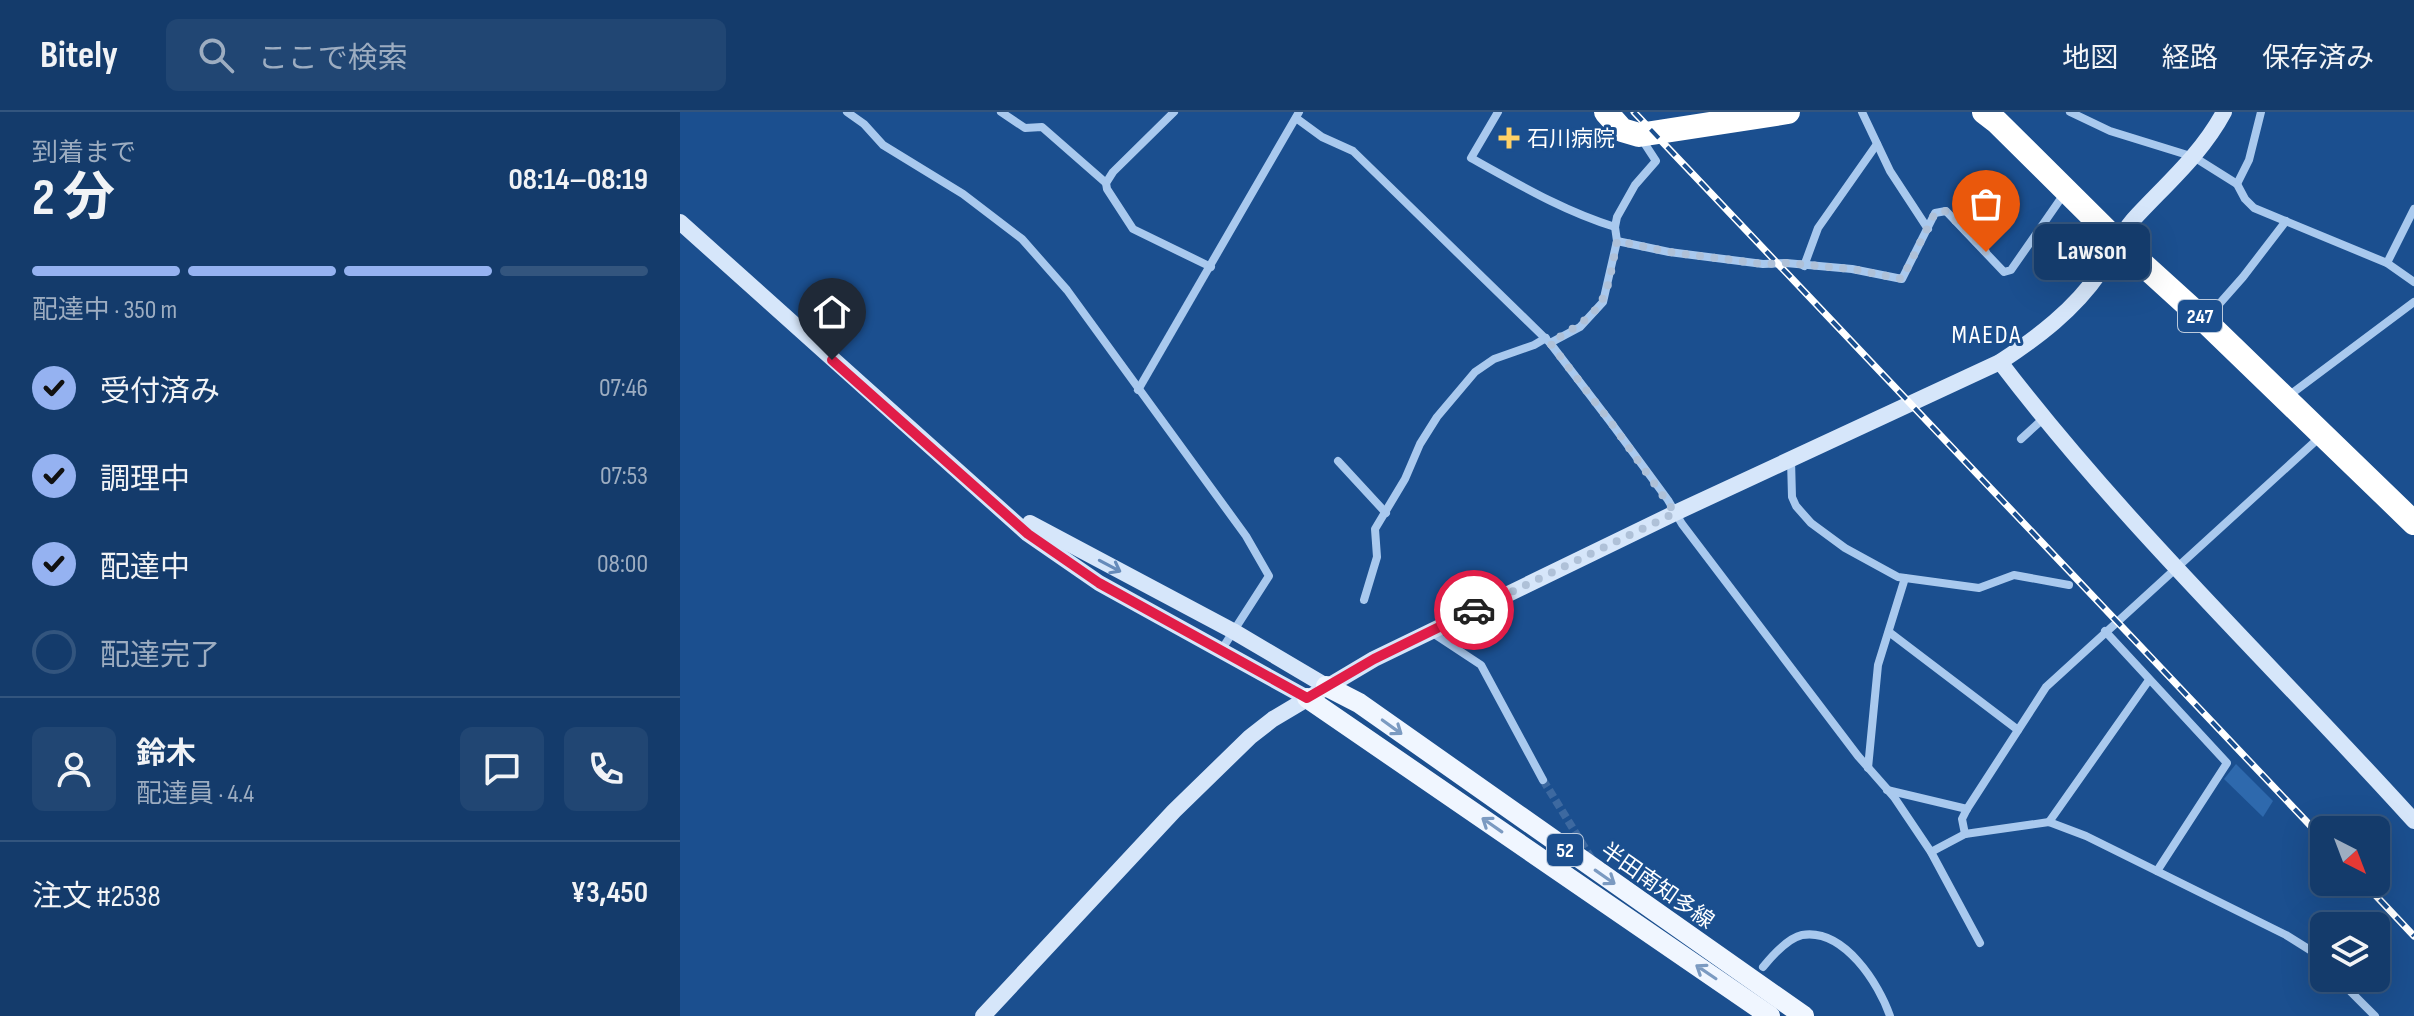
<!DOCTYPE html>
<html lang="ja">
<head>
<meta charset="utf-8">
<style>
	:root { --surface:#143b6b; --page:#214673; --text:#f1f3f6; --muted:#9dadc1; --line:#33557e; --accent:#95b2f1 }
	body { margin:0; font-family:"Sofia Sans Condensed","Noto Sans JP",sans-serif; background:var(--page); color:var(--text); height:100vh; display:flex; flex-direction:column; font-size:30px; white-space:nowrap }
	* { box-sizing:border-box; margin:0 }
	p { font-size:26px; color:var(--muted) }
	.icon { flex:none; width:44px; height:44px; fill:none; stroke:currentColor; stroke-width:2; stroke-linecap:round; stroke-linejoin:round }
	.map { position:relative; flex:1; overflow:hidden }
	.drawer { display:flex; flex-direction:column; background:var(--surface); width:680px }
	.drawer>* { flex:none }
	.needle { width:52px; rotate:138deg }
	.buttons { position:absolute; left:1630px; top:704px; display:grid; gap:16px }
	.buttons a { display:grid; place-items:center; width:80px; height:80px; border-radius:12px; background:var(--surface); box-shadow:0 8px 32px #0002,0 0 0 2px var(--line); font-size:40px }
	.pin { position:absolute; display:grid; place-items:center; width:68px; height:68px; color:#fff; margin:-82px -34px; border-radius:50% 50% 50% 0; rotate:-45deg; box-shadow:0 0 8px #0007 }
	.pin .icon { rotate:45deg }
	.courier { position:absolute; display:grid; place-items:center; width:80px; height:80px; margin:-40px; border:6px solid #e11d48; border-radius:50%; background:#fff; color:#222; box-shadow:0 2px 10px #0007 }
	.bubble { position:absolute; height:56px; border-radius:12px; background:var(--surface); box-shadow:0 8px 32px #0002,0 0 0 2px var(--line); font-size:26px; font-weight:700; line-height:56px; text-align:center }
	.summary em { font-style:normal; font-weight:700 }
	.summary div { display:flex; flex-direction:column-reverse }
	.summary { display:flex; align-items:center; justify-content:space-between; height:136px; padding:0 32px }
	h1 { font-size:52px; font-weight:700; line-height:60px }
	.bar { display:grid; grid-template-columns:repeat(4,1fr); gap:12px 8px; align-content:center; height:96px; padding:0 32px }
	.bar i { height:10px; border-radius:6px; background:var(--line) }
	.bar .on { background:var(--accent) }
	.bar p { grid-column:span 4 }
	.line { display:flex; align-items:center; gap:20px; padding:0 32px; border-top:2px solid var(--line) }
	.line div { flex:1 }
	.round { display:grid; place-items:center; flex:none; width:84px; height:84px; border-radius:12px; background:var(--page) }
	ol { padding:0 32px; list-style:none }
	li { display:flex; align-items:center; gap:24px; height:88px }
	li p { margin-inline-start:auto }
	li .icon { padding:8px; border-radius:50%; background:var(--accent); color:#111; stroke-width:4 }
	li:last-child { color:var(--muted) }
	li i { width:44px; height:44px; border:4px solid var(--line); border-radius:50% }
	header { display:flex; align-items:center; gap:48px; box-sizing:border-box; height:112px; padding:0 40px; background:var(--surface); border-bottom:2px solid var(--line) }
	header strong { font-size:38px }
	nav { display:flex; gap:44px; margin-inline-start:auto; font-size:28px }
	.search { width:560px; height:72px; background:var(--page); display:flex; align-items:center; gap:20px; box-sizing:border-box; padding:0 28px; border-radius:12px; color:var(--muted); font-size:30px }
	main { display:flex; flex:1; min-height:0 }
	.map>svg:first-child { display:block }
</style>
</head>
<body>
<header>
<strong>Bitely</strong>
<div class="search"><svg class="icon" aria-label="search" viewBox="0 0 24 24"><circle cx="10" cy="10" r="6"/><path d="M15 15l6 6"/></svg>ここで検索</div>
<nav><a>地図</a><a>経路</a><a>保存済み</a></nav>
</header>
<main>
<section class="drawer">
<div class="summary"><div><h1>2 分</h1><p>到着まで</p></div><em>08:14–08:19</em></div>
<div class="bar"><i class="on"></i><i class="on"></i><i class="on"></i><i></i><p>配達中 · 350 m</p></div>
<ol>
<li><svg class="icon" aria-label="check" viewBox="0 0 24 24"><path d="M5 12l5 5 9-10"/></svg>受付済み<p>07:46</p></li>
<li><svg class="icon" aria-label="check" viewBox="0 0 24 24"><path d="M5 12l5 5 9-10"/></svg>調理中<p>07:53</p></li>
<li><svg class="icon" aria-label="check" viewBox="0 0 24 24"><path d="M5 12l5 5 9-10"/></svg>配達中<p>08:00</p></li>
<li><i></i>配達完了</li>
</ol>
<div class="line" style="height:144px"><a class="round"><svg class="icon" aria-label="person" viewBox="0 0 24 24"><circle cx="12" cy="8" r="4"/><path d="M4 21q1-7 8-7t8 7"/></svg></a><div><b>鈴木</b><p>配達員 · 4.4</p></div><a class="round"><svg class="icon" aria-label="chat" viewBox="0 0 24 24"><path d="M4 5h16v11H9l-5 4z"/></svg></a><a class="round"><svg class="icon" aria-label="phone" viewBox="0 0 24 24"><path d="M5 4h4l2 5-3 2q2 4 5 5l2-3 5 2v4C11 20 4 13 5 4z"/></svg></a></div>
<div class="line" style="height:104px"><div>注文 #2538</div><b>¥3,450</b></div>
</section>
<div class="map">
<svg width="1734" height="904" viewBox="0 0 1734 904">
	<rect width="100%" height="100%" fill="#1b4f8f"/>
	<polygon fill="#2e69ad" points="1556,652 1593,689 1583,705 1544,667"/>
	<g fill="none" stroke-linecap="round" stroke-linejoin="round">
		<polyline stroke="#3d69a0" stroke-width="8" stroke-dasharray="8 4" stroke-linecap="butt" points="863,668 913,749"/>
		<g stroke="#a9c9ee" stroke-width="8">
			<polyline points="167,0 184,12 203,33 283,82 342,127 387,178 566,424 589,464 542,537"/>
			<polyline points="321,0 345,16 362,15 426,71"/>
			<polyline points="494,0 433,60 426,71 427,77 453,117 531,155"/>
			<path d="M 818,0 L 791,46 C 838,72 883,99 935,115"/>
			<polyline points="1182,0 1210,59 1248,117"/>
			<polyline points="1390,0 1430,19 1514,45 1557,72 1565,87 1574,96 1707,151 1734,170"/>
			<polyline points="616,6 642,25 673,39 870,231 932,312 988,388 1002,412 1178,644 1214,685 1251,740 1300,831"/>
			<polyline points="1557,72 1569,48 1581,0"/>
			<polyline points="937,129 989,140 1083,152 1106,151 1172,157 1222,167 1255,101 1266,99 1324,160 1331,158 1384,82"/>
			<polyline points="1707,151 1734,97"/>
			<polyline points="1124,154 1138,116 1197,32"/>
			<polyline points="1525,208 1563,165 1606,109"/>
			<polyline points="870,231 900,215 923,190 937,129 935,115 937,105 955,73 976,49 961,26"/>
			<polyline points="458,278 619,0"/>
			<polyline points="1607,285 1734,190"/>
			<polyline points="1341,327 1364,306"/>
			<polyline points="1111,348 1112,385 1116,394 1131,411 1165,436 1218,465 1299,476 1334,463 1389,473"/>
			<polyline points="658,349 706,401"/>
			<polyline points="684,488 697,445 695,417 725,367 740,332 757,305 795,260 814,247 854,233 866,226"/>
			<polyline points="1425,519 1547,651 1477,759"/>
			<polyline points="751,520 801,553 863,668"/>
			<polyline points="1209,520 1338,618"/>
			<polyline points="1188,656 1198,553 1225,466"/>
			<polyline points="1207,678 1287,697"/>
			<polyline points="1369,710 1469,568"/>
			<polyline points="1285,722 1282,707 1287,697 1366,575 1640,325"/>
			<polyline points="1251,740 1285,722 1369,710 1406,724 1606,823 1630,838 1644,852"/>
			<path d="M 1083,855 C 1092,844 1108,826 1122,823 C 1164,816 1199,872 1210,904"/>
			<polyline points="1657,866 1695,904"/>
		</g>
		<g stroke="#d6e6fa" stroke-width="16">
			<polyline points="0,110 348,422 419,471 627,586"/>
			<path d="M 1320,250 C 1445,414 1596,556 1734,709"/>
			<polyline points="350,411 553,519 646,574"/>
			<path d="M 303,904 L 494,699 L 570,625 L 593,607 L 694,547 L 995,401 L 1320,250 C 1358,225 1394,198 1420,160 C 1432,143 1439,124 1453,108 C 1485,73 1521,43 1544,0"/>
		</g>
		<g stroke="#f0f6ff" stroke-width="20">
			<polyline points="646,574 679,591 1124,904"/>
			<polyline points="627,586 1090,904"/>
		</g>
		<g stroke="#fff" stroke-width="24">
			<polyline points="926,0 942,18 959,23 1108,0"/>
			<polyline points="1304,0 1317,10 1437,129 1524,208 1734,411"/>
		</g>
		<defs>
			<g id="rail">
				<polyline points="954,0 1644,728"/>
				<polyline points="1683,770 1734,824"/>
			</g>
		</defs>
		<use href="#rail" stroke="#fff" stroke-width="7"/>
		<use href="#rail" stroke="#1b4f8f" stroke-width="4" stroke-dasharray="12" stroke-linecap="butt"/>
	</g>
	<defs><path id="oneway-shaft" d="M-6 0H5M1.5-3L5.5 0L1.5 3" fill="none" stroke-width="1.6" stroke-linecap="round" stroke-linejoin="round" transform="scale(2)"/></defs>
	<use stroke="#668bba" href="#oneway-shaft" transform="translate(430 454) rotate(28)"/>
	<g stroke="#7b9ac1">
		<use href="#oneway-shaft" transform="translate(712 615) rotate(36)"/>
		<use href="#oneway-shaft" transform="translate(812 713) rotate(-145)"/>
		<use href="#oneway-shaft" transform="translate(925 765) rotate(35)"/>
		<use href="#oneway-shaft" transform="translate(1026 860) rotate(-146)"/>
	</g>
	<g fill="none" stroke-linecap="round" stroke-linejoin="round">
		<path stroke="#afc1d8" stroke-width="8" stroke-dasharray="0 14.4" d="M 794,498 L 995,401 L 932,312 L 870,231 C 926,197 925,194 937,129 L 989,140 L 1083,152 L 1106,151 L 1172,157 L 1222,167 L 1255,101 L 1266,99 L 1306,140"/>
		<polyline stroke="#e11d48" stroke-width="10" points="152,248 348,422 419,471 627,586 694,547 794,498"/>
	</g>
	<path fill="#ffd166" stroke="#1b4f8f" stroke-width="3" d="M825 14h8v8h8v8h-8v8h-8v-8h-8v-8h8z"/>
	<g text-anchor="middle" stroke-width="6" stroke-linejoin="round" paint-order="stroke">
		<g fill="#1b4f8f" stroke="#bbcadd" stroke-width="2">
			<rect x="1498" y="188" width="44" height="32" rx="6"/>
			<rect x="867" y="722" width="36" height="32" rx="6"/>
		</g>
		<g font-size="20" font-weight="bold" fill="#fff">
			<text x="1520" y="211">247</text>
			<text x="885" y="745">52</text>
		</g>
		<g font-size="22" fill="#fff" stroke="#1b4f8f" text-anchor="start">
			<text x="847" y="34">石川病院</text>
		</g>
		<g font-size="22" fill="#fff" stroke="#1b4f8f">
			<text transform="translate(978 773) rotate(35)" y="8">半田南知多線</text>
		</g>
		<g font-size="26" letter-spacing="2" fill="#fff" stroke="#1b4f8f">
			<text x="1307" y="231">MAEDA</text>
		</g>
	</g>
</svg>
<div class="buttons">
<a><svg class="needle" viewBox="-14 -14 28 28"><path d="M0-13l5 13h-10z" fill="#e53935"/><path d="M0 13l5-13h-10z" fill="#9dadc1"/></svg></a>
<a><svg class="icon" aria-label="layers" viewBox="0 0 24 24"><path d="M12 4l9 5-9 5-9-5zM3 14l9 5 9-5"/></svg></a>
</div>
<div class="pin" style="left:1306px;top:140px;background:#ea580c"><svg class="icon" aria-label="bag" viewBox="0 0 24 24"><path d="M5 8h14l-1 12H6zM9 8a3 3 0 0 1 6 0"/></svg></div>
<div class="pin" style="left:152px;top:248px;background:#1f2937"><svg class="icon" aria-label="home" viewBox="0 0 24 24"><path d="M3 11l9-7 9 7M6 9v11h12V9"/></svg></div>
<div class="courier" style="left:794px;top:498px"><svg class="icon" aria-label="car" viewBox="0 0 24 24"><path d="M5 17H2v-5l4-1 3-4h7l3 4 3 1v5h-3M9 17h6M6 11h13"/><circle cx="7" cy="17" r="2"/><circle cx="17" cy="17" r="2"/></svg></div>
<div class="bubble" style="left:1354px;top:112px;width:116px">Lawson</div>
</div>
</main>
</body>
</html>
